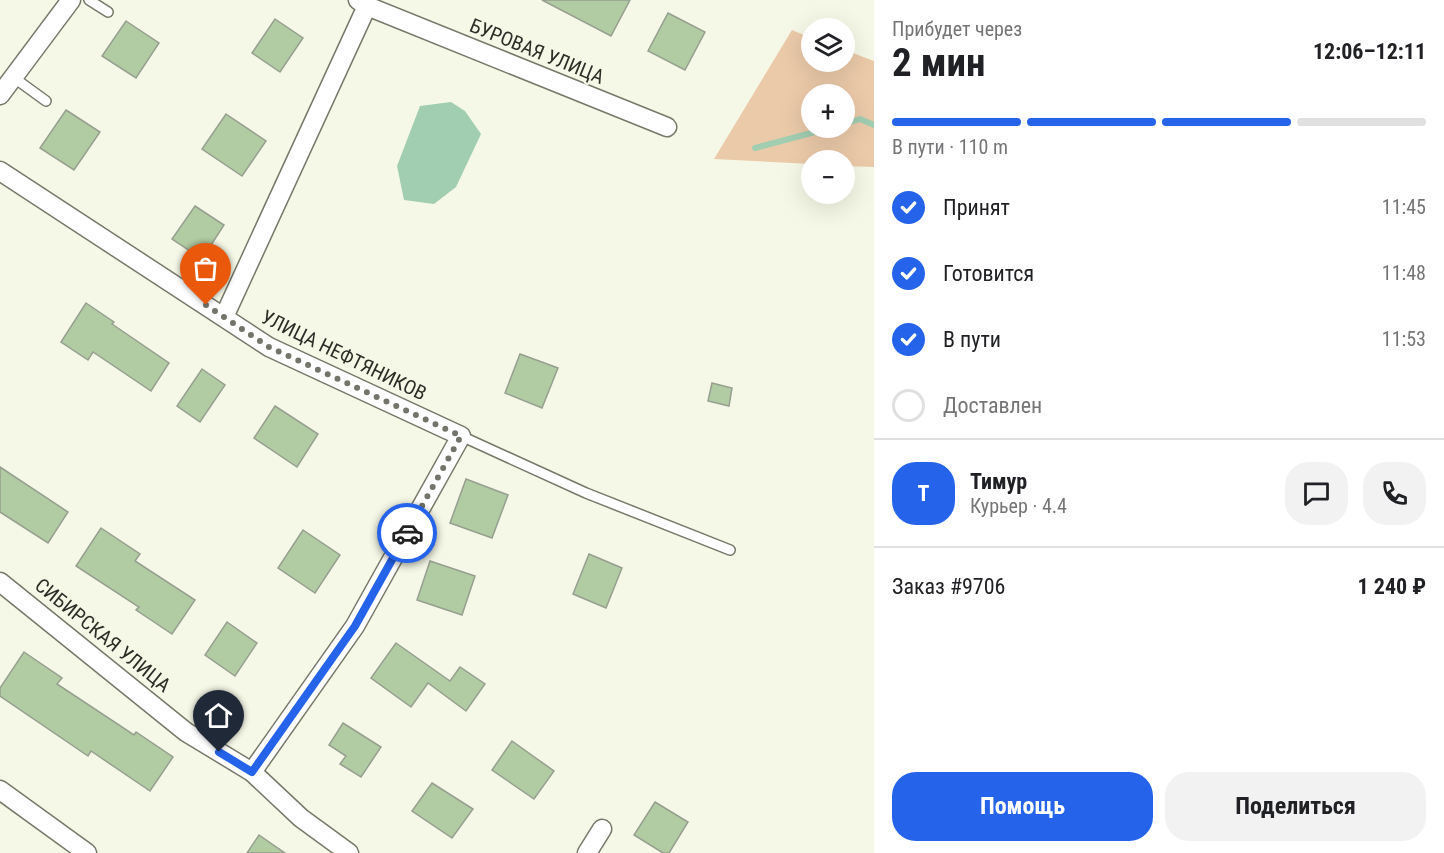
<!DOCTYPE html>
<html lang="ru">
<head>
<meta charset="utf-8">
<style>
	:root { --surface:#fff; --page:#f2f2f2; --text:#202124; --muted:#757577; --line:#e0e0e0; --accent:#2563eb }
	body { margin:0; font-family:"Roboto Condensed",sans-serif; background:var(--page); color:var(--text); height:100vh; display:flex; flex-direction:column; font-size:22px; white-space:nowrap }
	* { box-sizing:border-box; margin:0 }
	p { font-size:20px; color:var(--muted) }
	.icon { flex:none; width:33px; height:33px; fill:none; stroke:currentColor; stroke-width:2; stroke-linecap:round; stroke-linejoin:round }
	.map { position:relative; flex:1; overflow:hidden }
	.panel { display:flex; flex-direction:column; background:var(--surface); width:570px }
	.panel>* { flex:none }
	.controls { position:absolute; left:801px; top:18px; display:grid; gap:12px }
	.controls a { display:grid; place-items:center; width:54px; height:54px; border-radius:50%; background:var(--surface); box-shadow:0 6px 24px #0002; font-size:30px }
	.pin { position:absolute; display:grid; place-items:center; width:51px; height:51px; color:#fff; margin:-62px -26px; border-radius:50% 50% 50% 0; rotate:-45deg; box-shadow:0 0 6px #0007 }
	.pin .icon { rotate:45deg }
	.courier { position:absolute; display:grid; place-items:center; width:60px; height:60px; margin:-30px; border:4px solid #2563eb; border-radius:50%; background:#fff; color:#222; box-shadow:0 2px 8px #0007 }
	.overview em { font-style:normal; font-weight:700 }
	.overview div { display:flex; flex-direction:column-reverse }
	.overview { display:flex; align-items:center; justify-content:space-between; height:102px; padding:0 18px }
	h1 { font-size:39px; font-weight:700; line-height:45px }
	.bar { display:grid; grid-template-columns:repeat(4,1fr); gap:9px 6px; align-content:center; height:72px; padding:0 18px }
	.bar i { height:8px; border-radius:4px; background:var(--line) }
	.bar .active { background:var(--accent) }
	.bar p { grid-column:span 4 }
	.line { display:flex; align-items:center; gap:15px; padding:0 18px; border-top:2px solid var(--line) }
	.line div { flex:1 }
	.round { display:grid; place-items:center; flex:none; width:63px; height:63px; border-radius:24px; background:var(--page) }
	ol { padding:0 18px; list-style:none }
	li { display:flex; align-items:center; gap:18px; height:66px }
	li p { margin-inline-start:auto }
	li .icon { padding:6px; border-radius:50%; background:var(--accent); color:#fff; stroke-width:4 }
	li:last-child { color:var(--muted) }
	li i { width:33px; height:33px; border:3px solid var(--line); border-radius:50% }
	.primary-button { display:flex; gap:12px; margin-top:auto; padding:12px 18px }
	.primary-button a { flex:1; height:69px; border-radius:24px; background:var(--accent); color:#fff; font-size:24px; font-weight:700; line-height:69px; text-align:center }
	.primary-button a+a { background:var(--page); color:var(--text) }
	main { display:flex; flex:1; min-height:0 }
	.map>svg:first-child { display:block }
</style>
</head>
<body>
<main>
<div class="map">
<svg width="874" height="853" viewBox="0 0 874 853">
	<rect width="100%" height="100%" fill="#f6f8e7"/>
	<path fill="#ebcaa9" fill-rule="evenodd" d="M 792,30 L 811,38 L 812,62 L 844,62 L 845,50 L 874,61 L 874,167 L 845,166 L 844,160 L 812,160 L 811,164 L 714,159 ZM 812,94 L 844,94 L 844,128 L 812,128 Z"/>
	<polygon fill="#a1cdb1" points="451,102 465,111 481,134 456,187 434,204 404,200 397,166 420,106"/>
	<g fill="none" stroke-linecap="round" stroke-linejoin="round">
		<g stroke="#a1cdb1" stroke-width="6">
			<polyline points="844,124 860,119 874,125"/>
			<polyline points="755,148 830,128"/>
		</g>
	</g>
	<g fill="#b1cba2" stroke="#969f90" stroke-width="1.5">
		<polygon points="542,0 630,0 611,36"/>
		<polygon points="668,13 705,32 685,70 648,51"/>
		<polygon points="275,19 303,38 280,72 252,53"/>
		<polygon points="126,21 159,43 136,78 102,56"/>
		<polygon points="66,110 100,132 74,170 40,148"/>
		<polygon points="226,114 266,141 242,176 202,149"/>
		<polygon points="195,206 224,225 202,259 172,239"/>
		<polygon points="86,303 114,322 112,324 169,363 151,391 93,352 88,360 61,342"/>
		<polygon points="520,354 558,368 542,408 505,393"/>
		<polygon points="202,369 225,385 200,422 177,406"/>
		<polygon points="712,383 732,388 729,406 708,401"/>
		<polygon points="275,406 318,434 297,467 254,438"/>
		<polygon points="0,467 68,512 48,543 0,512"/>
		<polygon points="466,479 508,495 492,538 450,523"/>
		<polygon points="101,528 140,554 135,561 195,600 172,634 136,610 139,607 76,566"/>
		<polygon points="303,530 340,555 315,593 278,568"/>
		<polygon points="589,554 622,568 606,608 573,594"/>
		<polygon points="430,561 475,576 462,615 417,600"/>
		<polygon points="227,622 257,643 235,676 205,655"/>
		<polygon points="396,643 450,681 460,667 485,684 466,711 428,683 411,707 371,678"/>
		<polygon points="24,652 62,678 57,684 134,735 136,732 173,757 150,791 91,751 88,756 0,696 0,688"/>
		<polygon points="343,723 381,747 361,777 340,764 346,756 329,745"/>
		<polygon points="512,741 554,771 534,799 492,770"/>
		<polygon points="432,783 473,809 452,838 412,811"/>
		<polygon points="655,802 688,822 669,853 663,853 634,835"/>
		<polygon points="259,835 285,853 247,853"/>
	</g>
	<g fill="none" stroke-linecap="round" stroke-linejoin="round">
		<defs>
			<g id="lane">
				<polyline points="89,0 108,12"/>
				<polyline points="13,77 46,101"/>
				<polyline points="461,436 586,493 730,550"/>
			</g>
			<g id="street">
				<polyline points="358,0 367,6 667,127"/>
				<polyline points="0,95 71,0"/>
				<polyline points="0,171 269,347 461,436 355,626 252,772"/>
				<polyline points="224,317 367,6"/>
				<polyline points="0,582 186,732 252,772 301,818 349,853"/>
				<polyline points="0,790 87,853"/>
				<polyline points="587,853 602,829"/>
			</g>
		</defs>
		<use href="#lane" stroke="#777869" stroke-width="12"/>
		<use href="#street" stroke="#777869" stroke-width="21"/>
		<use href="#lane" stroke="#fff" stroke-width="9"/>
		<use href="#street" stroke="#fff" stroke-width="18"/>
	</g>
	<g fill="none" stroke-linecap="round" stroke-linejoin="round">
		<polyline stroke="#73746a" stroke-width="6" stroke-dasharray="0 10.8" points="206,305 269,347 461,436 407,533"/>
		<polyline stroke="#2563eb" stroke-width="8" points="219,752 252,772 355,626 407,533"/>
	</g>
	<g text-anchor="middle" stroke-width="4.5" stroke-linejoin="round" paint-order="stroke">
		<g font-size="20" fill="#2c2d26" stroke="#f6f8e7">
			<text transform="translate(537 51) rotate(22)" y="7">БУРОВАЯ УЛИЦА</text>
			<text transform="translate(344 355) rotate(26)" y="7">УЛИЦА НЕФТЯНИКОВ</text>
			<text transform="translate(103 635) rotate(39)" y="7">СИБИРСКАЯ УЛИЦА</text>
		</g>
	</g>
</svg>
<div class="controls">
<a><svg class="icon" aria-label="layers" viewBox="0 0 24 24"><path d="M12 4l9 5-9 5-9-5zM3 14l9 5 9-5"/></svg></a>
<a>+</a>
<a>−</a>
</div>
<div class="pin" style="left:206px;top:305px;background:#ea580c"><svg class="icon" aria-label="bag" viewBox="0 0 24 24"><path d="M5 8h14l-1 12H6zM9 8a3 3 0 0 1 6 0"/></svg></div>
<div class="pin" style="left:219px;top:752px;background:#1f2937"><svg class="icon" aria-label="home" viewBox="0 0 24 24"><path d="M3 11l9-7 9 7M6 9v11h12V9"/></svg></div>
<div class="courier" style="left:407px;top:533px"><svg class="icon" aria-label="car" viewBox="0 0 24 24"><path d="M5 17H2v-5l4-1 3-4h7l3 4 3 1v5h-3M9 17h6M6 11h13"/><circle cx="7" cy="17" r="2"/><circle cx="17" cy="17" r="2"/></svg></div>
</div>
<section class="panel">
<div class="overview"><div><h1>2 мин</h1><p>Прибудет через</p></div><em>12:06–12:11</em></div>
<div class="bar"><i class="active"></i><i class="active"></i><i class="active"></i><i></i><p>В пути · 110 m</p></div>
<ol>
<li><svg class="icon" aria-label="check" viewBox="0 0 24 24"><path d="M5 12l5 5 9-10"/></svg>Принят<p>11:45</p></li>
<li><svg class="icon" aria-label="check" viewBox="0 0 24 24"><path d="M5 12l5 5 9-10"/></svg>Готовится<p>11:48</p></li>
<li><svg class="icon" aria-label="check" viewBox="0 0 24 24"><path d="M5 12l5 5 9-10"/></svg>В пути<p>11:53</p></li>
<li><i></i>Доставлен</li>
</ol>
<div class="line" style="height:108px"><b class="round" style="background:var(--accent);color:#fff">Т</b><div><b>Тимур</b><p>Курьер · 4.4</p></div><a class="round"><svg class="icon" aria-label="chat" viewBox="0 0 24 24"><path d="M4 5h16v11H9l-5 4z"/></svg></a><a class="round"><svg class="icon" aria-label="phone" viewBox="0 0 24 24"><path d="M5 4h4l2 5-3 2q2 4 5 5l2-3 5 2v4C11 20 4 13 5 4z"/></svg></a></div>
<div class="line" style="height:78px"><div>Заказ #9706</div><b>1 240 ₽</b></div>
<div class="primary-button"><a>Помощь</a><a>Поделиться</a></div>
</section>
</main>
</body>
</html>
